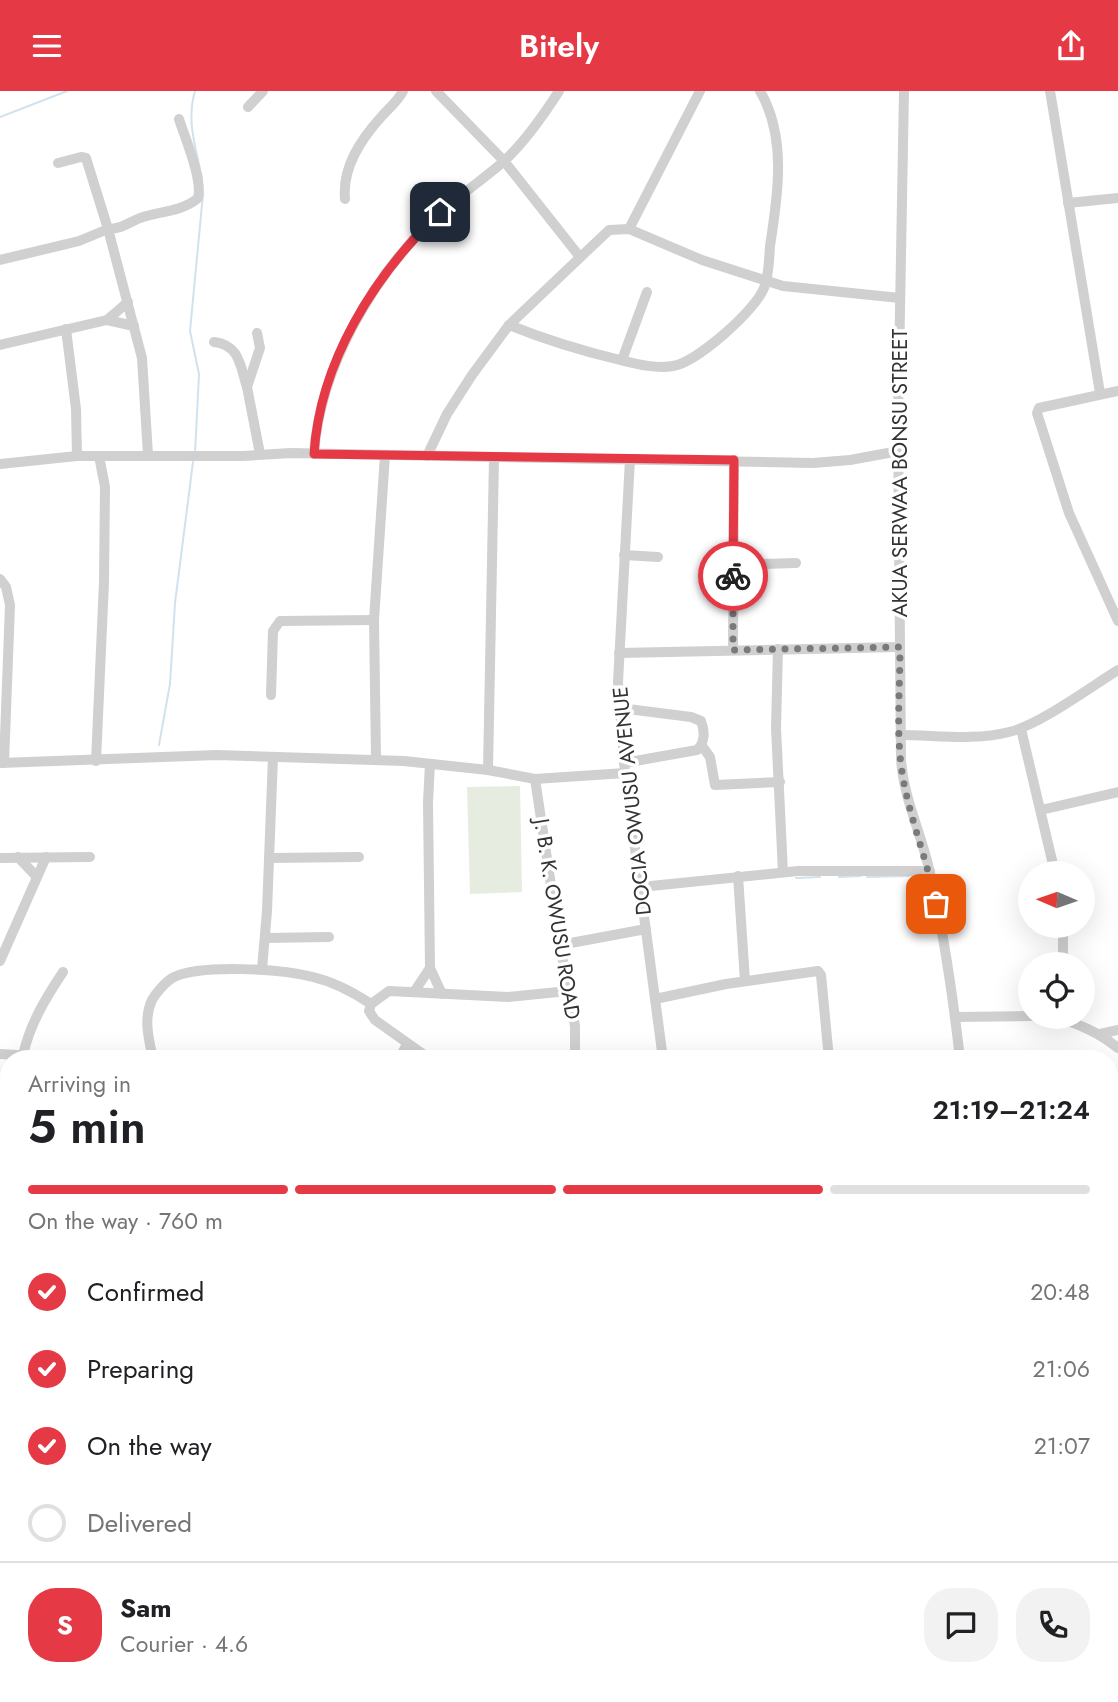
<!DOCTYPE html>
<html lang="en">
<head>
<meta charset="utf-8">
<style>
	:root { --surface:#fff; --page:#f2f2f2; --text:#202124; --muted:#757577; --line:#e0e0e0; --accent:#e63946 }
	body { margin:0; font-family:Jost,sans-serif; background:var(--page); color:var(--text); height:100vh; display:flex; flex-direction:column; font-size:26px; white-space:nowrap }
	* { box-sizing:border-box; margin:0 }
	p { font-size:23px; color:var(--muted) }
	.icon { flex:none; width:38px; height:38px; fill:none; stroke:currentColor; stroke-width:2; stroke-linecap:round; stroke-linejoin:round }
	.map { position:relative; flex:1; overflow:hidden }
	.drawer { position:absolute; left:0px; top:959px; width:1118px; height:653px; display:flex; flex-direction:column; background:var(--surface); border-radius:28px 28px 0 0; box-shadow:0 7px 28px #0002 }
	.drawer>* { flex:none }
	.needle { width:46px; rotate:272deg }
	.buttons { position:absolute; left:1018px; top:770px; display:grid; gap:14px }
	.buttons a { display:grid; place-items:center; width:77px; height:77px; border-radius:50%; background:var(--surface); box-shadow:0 7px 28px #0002; font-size:35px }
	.pin { position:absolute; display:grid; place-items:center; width:60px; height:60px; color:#fff; margin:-30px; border-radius:14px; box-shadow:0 4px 10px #0006 }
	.courier { position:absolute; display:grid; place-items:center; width:70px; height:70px; margin:-35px; border:5px solid #e63946; border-radius:50%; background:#fff; color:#222; box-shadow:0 2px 9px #0007 }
	.summary em { font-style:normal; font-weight:600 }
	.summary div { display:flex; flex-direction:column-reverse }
	.summary { display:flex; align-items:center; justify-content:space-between; height:119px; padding:0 28px }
	h1 { font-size:46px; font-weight:600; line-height:52px }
	.bar { display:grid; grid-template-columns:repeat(4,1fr); gap:10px 7px; align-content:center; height:84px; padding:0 28px }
	.bar i { height:9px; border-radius:5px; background:var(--line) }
	.bar .active { background:var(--accent) }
	.bar p { grid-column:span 4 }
	.line { display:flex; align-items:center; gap:18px; padding:0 28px; border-top:2px solid var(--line) }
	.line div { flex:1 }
	.round { display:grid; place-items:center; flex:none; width:74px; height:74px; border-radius:28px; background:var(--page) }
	ol { padding:0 28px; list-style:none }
	li { display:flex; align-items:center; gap:21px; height:77px }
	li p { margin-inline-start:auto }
	li .icon { padding:7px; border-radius:50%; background:var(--accent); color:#fff; stroke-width:4 }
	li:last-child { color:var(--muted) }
	li i { width:38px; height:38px; border:4px solid var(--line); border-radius:50% }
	header { display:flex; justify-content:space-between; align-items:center; height:91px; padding:0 28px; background:var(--accent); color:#fff; font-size:32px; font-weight:600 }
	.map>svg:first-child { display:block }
</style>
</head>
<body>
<header><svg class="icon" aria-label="menu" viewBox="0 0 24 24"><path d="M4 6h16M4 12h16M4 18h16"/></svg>Bitely<svg class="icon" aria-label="share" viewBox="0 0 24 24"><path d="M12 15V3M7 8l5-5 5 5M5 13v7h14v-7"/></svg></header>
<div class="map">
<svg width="1118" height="1611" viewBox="0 0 1118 1611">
	<rect width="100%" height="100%" fill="#fff"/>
	<g fill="#e6ecdf">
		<polygon points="520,695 522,801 470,803 467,696"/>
		<polygon points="291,1603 331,1603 350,1611 288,1611"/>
	</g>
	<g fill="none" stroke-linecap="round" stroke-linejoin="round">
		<g stroke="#cfe2ee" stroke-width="2">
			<path d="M 195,0 C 186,29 196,58 202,87"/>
			<polyline points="0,26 67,0"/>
			<polyline points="195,362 199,283 190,240 203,103"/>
			<polyline points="159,654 170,593 175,512 193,371"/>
			<polyline points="839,786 861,785"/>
			<polyline points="867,786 909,785"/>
			<polyline points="796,787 820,786"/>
		</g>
		<g stroke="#d0d0d0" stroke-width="10">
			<polyline points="436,0 504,70 580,166"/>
			<path d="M 904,0 L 898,328 L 901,669 C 904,709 922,744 930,782 C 944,843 953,906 960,968"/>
			<polyline points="1050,0 1100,302"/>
			<polyline points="248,16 263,0"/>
			<path d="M 345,108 C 342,76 361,48 382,25 C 389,17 398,10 403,0"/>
			<polyline points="1068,112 1118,107"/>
			<polyline points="629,138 700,0"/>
			<polyline points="0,169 79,150 108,138 86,67 81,66 58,72"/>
			<polyline points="107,229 128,211"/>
			<path d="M 509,234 C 546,249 582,260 620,269 C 637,273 656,278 673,275 C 697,271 755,220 764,197 C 769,185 769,168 770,155 C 778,104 787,46 760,0"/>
			<polyline points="66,238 76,318 77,365"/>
			<polyline points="257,242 260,257 247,296 260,363"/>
			<path d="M 214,251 C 240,254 240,275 247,296"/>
			<polyline points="0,254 107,229 134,235"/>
			<polyline points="622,269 647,201"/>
			<polyline points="1118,300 1039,317 1037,322 1069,422 1118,530"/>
			<path d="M 314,363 C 320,277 371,189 432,129 C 454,108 480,91 503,71 C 525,51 543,25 559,0"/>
			<path d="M 148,364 L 142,267 L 108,138 C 121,138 128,132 140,127 C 159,120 182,121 198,107 C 203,89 185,47 179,28"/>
			<polyline points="427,365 447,323 472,284 509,234 609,139 629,138 702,169 783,195 900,207"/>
			<polyline points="630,368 618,591 625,682 663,968"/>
			<polyline points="0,373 77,365 243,365 291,362 813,372 850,369 899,360"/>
			<polyline points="624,464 658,466"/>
			<polyline points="733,474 796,472"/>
			<polyline points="0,488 6,496 10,514 4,672"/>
			<polyline points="778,558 776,637 783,781"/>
			<polyline points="733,559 734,369"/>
			<polyline points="619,562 900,556"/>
			<polyline points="271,604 273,540 280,530 374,529"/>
			<path d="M 620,617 L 691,626 L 701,630 C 705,640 705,652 697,659 L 624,672"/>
			<polyline points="1021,638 1055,782"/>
			<path d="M 900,644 C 935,644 975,650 1009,641 C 1039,634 1089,597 1118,579"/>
			<polyline points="702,655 710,666 715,694 780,691"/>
			<polyline points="376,668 374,529 385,364"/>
			<polyline points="96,670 104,491 105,396 99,365"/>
			<polyline points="0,672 217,664 404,670 488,679 535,688 625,682"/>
			<polyline points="430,673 428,711 430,877 442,903"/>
			<polyline points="488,679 494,367"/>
			<polyline points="535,688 560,854 575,935 575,968"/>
			<polyline points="1041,719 1118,701"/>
			<polyline points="18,766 36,785"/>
			<polyline points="0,767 90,766"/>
			<polyline points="269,767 359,766"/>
			<polyline points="738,785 745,890"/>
			<polyline points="641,796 798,780 930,780"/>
			<polyline points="1063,835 1063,873"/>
			<polyline points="265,847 329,846"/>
			<polyline points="560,854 646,838"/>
			<polyline points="0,870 46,766"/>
			<polyline points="262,878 267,820 273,666"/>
			<polyline points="414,901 430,877"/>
			<polyline points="655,908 726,893 818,880 821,884 829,968"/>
			<polyline points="371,913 389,900 508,906 568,900"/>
			<polyline points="955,926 1031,925"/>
			<path d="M 1055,926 C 1079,933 1098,941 1118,957"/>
			<polyline points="1100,943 1118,939"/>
			<polyline points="0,963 86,968"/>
			<path d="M 23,964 C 30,933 45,908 63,881"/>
			<path d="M 153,968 C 149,949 143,928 152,909 C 156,902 166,890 174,886 C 202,873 282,878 313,886 C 334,891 353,901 371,913 L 369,920 L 375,929 L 430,968"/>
			<polyline points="399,968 407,953"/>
			<polyline points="801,968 829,963"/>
			<polyline points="1110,1142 1118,1146"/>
			<polyline points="1110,1249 1118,1214"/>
			<polyline points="1110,1347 1118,1350"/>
			<polyline points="0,1464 9,1437"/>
			<polyline points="1110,1486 1118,1490"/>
			<polyline points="1110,1560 1118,1550"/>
			<polyline points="742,1603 744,1611"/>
			<polyline points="55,1611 56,1603"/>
			<polyline points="439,1611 440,1603"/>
			<polyline points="579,1611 588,1603"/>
			<polyline points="1022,1611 1024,1603"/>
			<polyline points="1076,1611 1079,1603"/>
		</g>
	</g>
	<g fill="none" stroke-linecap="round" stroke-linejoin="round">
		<path stroke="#7a7a7a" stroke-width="7" stroke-dasharray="0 12.6" d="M 733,485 L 733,559 L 900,556 C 900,598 896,641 902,681 C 909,726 927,768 936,813"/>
		<path stroke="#e63946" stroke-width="9" d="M 440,121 C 374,185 320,270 314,363 L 734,369 L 733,485"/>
	</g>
	<g text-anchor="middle" stroke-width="7" stroke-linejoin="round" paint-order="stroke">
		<g font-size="21" fill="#333" stroke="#fff">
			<text transform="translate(900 382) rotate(-90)" y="7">AKUA SERWAA BONSU STREET</text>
			<text transform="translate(632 710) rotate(-96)" y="7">DOCIA OWUSU AVENUE</text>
			<text transform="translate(557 828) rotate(81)" y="7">J. B. K. OWUSU ROAD</text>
		</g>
	</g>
</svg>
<div class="buttons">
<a><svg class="needle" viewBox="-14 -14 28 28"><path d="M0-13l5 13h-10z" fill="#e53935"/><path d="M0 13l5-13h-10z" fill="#757577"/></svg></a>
<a><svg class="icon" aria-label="locate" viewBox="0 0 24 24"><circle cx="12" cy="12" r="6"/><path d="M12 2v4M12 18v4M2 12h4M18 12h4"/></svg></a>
</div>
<div class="pin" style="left:936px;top:813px;background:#ea580c"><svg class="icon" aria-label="bag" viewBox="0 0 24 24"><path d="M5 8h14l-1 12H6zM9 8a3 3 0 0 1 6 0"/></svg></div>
<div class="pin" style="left:440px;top:121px;background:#1f2937"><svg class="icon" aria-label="home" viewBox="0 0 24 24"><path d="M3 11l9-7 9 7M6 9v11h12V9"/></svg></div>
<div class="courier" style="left:733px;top:485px"><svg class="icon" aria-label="bike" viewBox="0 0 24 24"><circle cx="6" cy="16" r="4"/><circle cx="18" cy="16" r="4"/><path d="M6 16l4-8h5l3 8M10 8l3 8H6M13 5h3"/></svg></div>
<section class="drawer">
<div class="summary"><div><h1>5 min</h1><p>Arriving in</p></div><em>21:19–21:24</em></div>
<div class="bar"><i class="active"></i><i class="active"></i><i class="active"></i><i></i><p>On the way · 760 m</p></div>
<ol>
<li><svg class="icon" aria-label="check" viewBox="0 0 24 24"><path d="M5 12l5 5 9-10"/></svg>Confirmed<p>20:48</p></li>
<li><svg class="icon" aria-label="check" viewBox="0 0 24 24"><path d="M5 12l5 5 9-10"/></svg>Preparing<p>21:06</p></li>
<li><svg class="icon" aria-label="check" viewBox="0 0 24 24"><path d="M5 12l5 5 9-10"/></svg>On the way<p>21:07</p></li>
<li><i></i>Delivered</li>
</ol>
<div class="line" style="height:126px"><b class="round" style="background:var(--accent);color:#fff">S</b><div><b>Sam</b><p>Courier · 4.6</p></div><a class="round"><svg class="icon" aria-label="chat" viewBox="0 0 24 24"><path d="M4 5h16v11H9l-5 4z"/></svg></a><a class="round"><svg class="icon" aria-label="phone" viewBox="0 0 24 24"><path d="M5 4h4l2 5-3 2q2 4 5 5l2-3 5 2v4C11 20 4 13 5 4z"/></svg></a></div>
</section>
</div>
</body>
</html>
